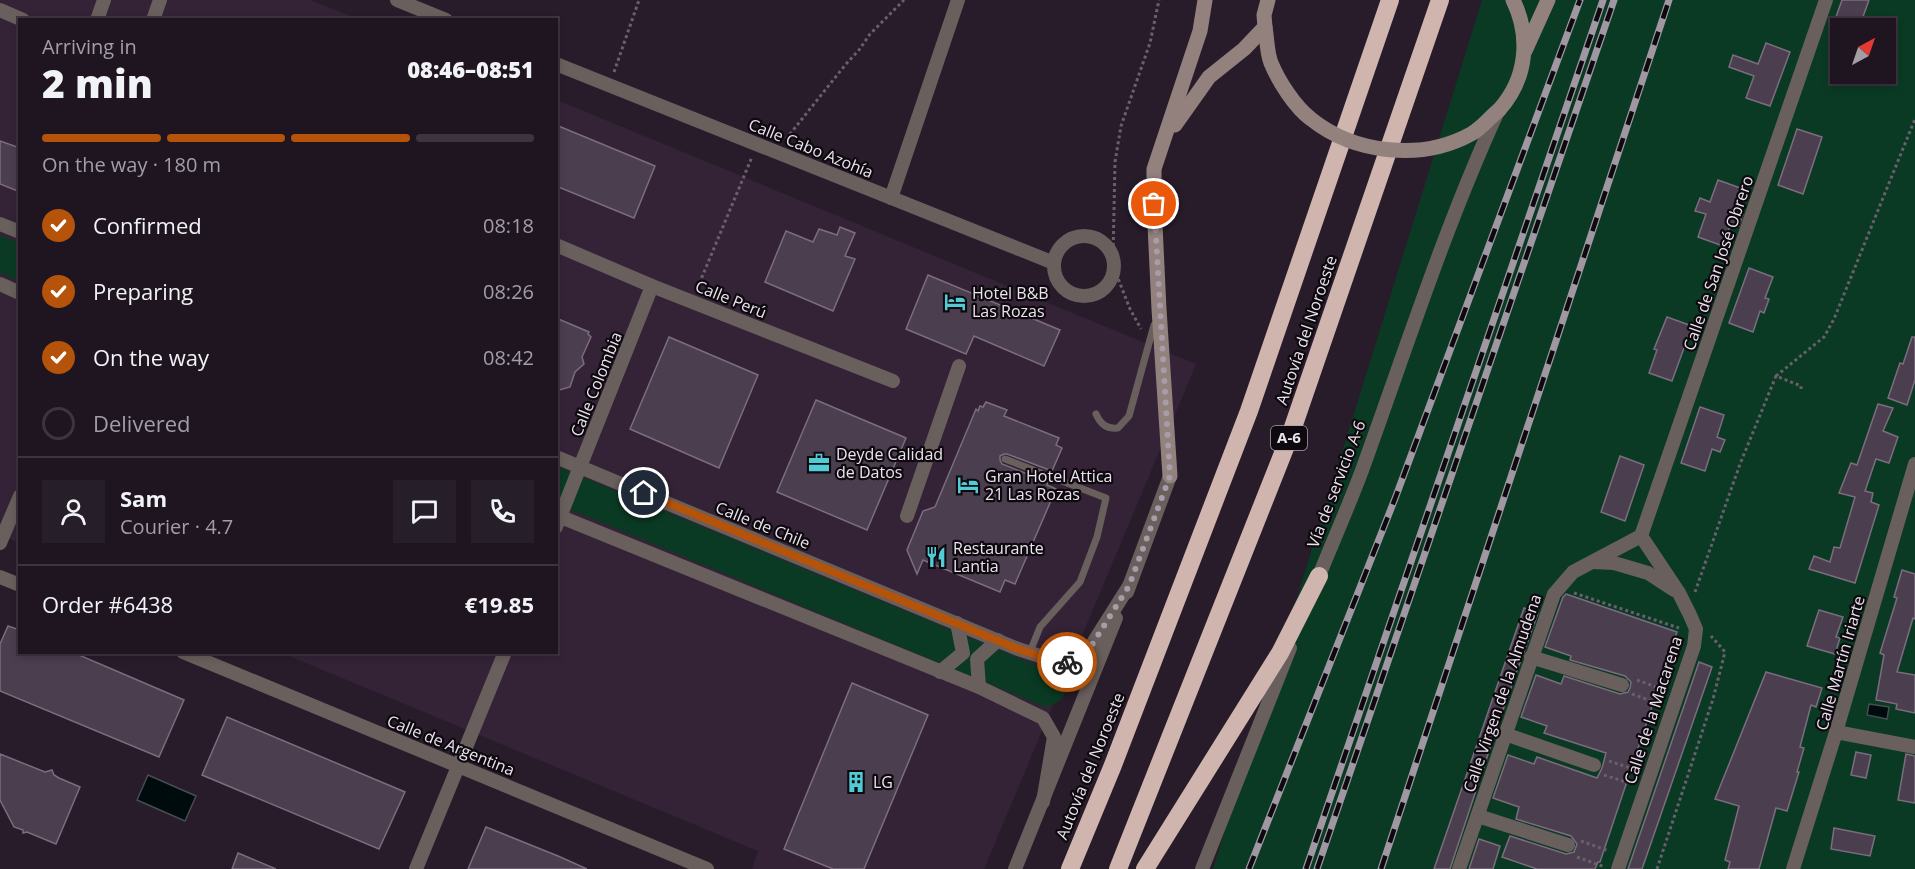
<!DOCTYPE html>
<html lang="en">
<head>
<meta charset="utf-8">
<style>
	:root { --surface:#1e1520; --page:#261e29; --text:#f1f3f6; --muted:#a19fa5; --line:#3c343e; --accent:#b45309 }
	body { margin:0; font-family:"Open Sans",sans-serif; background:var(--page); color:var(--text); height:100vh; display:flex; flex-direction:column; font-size:22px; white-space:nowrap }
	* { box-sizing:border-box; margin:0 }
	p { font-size:20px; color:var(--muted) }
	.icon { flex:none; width:33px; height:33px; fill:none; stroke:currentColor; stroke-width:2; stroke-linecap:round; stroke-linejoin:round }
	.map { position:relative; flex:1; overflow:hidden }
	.panel { position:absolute; left:18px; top:18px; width:540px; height:636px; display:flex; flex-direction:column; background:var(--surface); border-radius:0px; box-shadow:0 3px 9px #0003,0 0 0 2px var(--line) }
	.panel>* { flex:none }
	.needle { width:39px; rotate:40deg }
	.fabs { position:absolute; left:1830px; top:18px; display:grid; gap:12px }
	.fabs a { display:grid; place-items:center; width:66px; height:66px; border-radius:0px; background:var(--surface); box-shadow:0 3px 9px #0003,0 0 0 2px var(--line); font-size:30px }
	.pin { position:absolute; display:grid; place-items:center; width:51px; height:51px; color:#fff; margin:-26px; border:3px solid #fff; border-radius:50%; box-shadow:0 2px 6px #0007 }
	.courier { position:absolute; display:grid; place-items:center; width:60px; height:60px; margin:-30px; border:4px solid #b45309; border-radius:50%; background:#fff; color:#222; box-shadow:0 2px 8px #0007 }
	.head em { font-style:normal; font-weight:800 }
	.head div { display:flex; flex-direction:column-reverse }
	.head { display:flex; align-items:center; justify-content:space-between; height:102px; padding:0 24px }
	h1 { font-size:39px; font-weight:800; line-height:45px }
	.bar { display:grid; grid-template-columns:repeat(4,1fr); gap:9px 6px; align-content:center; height:72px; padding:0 24px }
	.bar i { height:8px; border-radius:4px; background:var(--line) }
	.bar .current { background:var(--accent) }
	.bar p { grid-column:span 4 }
	.line { display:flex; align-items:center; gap:15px; padding:0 24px; border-top:2px solid var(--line) }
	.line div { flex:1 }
	.round { display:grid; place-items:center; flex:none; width:63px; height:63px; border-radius:0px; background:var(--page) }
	ol { padding:0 24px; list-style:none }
	li { display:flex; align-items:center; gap:18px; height:66px }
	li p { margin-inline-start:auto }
	li .icon { padding:6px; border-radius:50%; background:var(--accent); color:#fff; stroke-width:4 }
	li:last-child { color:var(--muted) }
	li i { width:33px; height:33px; border:3px solid var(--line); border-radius:50% }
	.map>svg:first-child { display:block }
</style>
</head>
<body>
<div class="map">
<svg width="1915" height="869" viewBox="0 0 1915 869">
	<rect width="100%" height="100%" fill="#281c2b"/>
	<g fill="#342337">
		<polygon points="0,0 310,0 358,19 20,20 19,543 0,535"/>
		<polygon points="557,100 1196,364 984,869 752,869 758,851 282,653 556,652"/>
	</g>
	<g fill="#0a3a24" fill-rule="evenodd">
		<path d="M 1482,0 L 1915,0 L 1915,869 L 1213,869 ZM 1840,28 L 1886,28 L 1886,74 L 1840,74 Z"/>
		<polygon points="0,235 19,243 19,281 0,273"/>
		<path d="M 556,466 L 1057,674 C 1072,691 1065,702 1045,707 L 557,504 Z"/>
	</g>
	<g fill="#000b0e" stroke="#464c51" stroke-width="1.5">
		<polygon points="1869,704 1889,707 1887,719 1867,715"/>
		<polygon points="148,775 196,796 185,821 137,800"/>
	</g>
	<g fill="#4b3e4e" stroke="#7b6d7e" stroke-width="1.5">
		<polygon points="1842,0 1869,0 1859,28 1832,28"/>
		<polygon points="1766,43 1790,52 1770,106 1746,98 1754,76 1729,67 1733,55 1758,64"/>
		<polygon points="556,125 655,166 634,218 556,186"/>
		<polygon points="1797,129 1822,137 1803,194 1778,185"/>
		<polygon points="0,141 20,148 20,192 0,184"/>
		<polygon points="1718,180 1743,189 1735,211 1743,214 1739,226 1731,223 1723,246 1698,237 1706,214 1695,211 1700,198 1710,202"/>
		<polygon points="840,227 855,233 845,256 855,259 833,311 765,282 786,231 813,242 819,229 837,235"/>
		<polygon points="1749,268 1773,277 1765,298 1769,299 1764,313 1760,311 1753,332 1729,323"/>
		<polygon points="928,275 1060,330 1044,366 974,336 966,354 906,329"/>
		<polygon points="1667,317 1692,326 1672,381 1649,373 1657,350 1654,349"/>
		<polygon points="556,318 589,332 588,334 591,337 582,357 584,364 575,372 570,387 556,391"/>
		<polygon points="669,337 758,375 719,468 630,429"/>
		<polygon points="1912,337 1915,337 1915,380 1907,405 1888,398 1900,363 1903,364"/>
		<polygon points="816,400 906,438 867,530 777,492"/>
		<polygon points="986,402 1007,410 1004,416 1059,438 1056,445 1062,448 1052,471 1007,454 1004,454 1000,456 1000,460 1002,464 1048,482 1047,485 1056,489 1015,584 1005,580 1000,592 923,560 917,574 907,550 923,511 935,507 976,409 978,411 980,406 983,407"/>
		<polygon points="1878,404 1893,408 1883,431 1898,437 1889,463 1876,459 1865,491 1873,493 1871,502 1879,505 1855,583 1809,569 1814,556 1830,562 1834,547 1840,548 1855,497 1839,493 1851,463 1857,465"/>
		<polygon points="1700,407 1724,415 1717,437 1725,440 1720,452 1712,449 1705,471 1681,463"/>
		<polygon points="1620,456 1644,465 1625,521 1601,512"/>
		<polygon points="1902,570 1915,574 1915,619 1913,618 1897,672 1915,675 1915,713 1896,709 1897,704 1876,700 1884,655 1880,653 1897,598 1894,597"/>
		<polygon points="1566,594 1677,632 1600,862 1598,862 1595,869 1537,869 1502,857 1510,836 1566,854 1574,852 1577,844 1571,836 1516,819 1519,807 1493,798 1508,755 1534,764 1537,757 1597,778 1602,768 1606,753 1544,733 1547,726 1521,717 1536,675 1561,684 1564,676 1620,694 1628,692 1630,688 1631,682 1625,676 1570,660 1571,656 1545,647 1563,597"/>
		<polygon points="1524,608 1538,613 1500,718 1450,869 1434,869"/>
		<polygon points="1819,610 1843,617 1836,637 1840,638 1835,654 1807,646"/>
		<polygon points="8,626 20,630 20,652 72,652 184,700 159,757 0,691 0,644"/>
		<polygon points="1699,662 1712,667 1642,869 1628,869"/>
		<polygon points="1766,672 1822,688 1816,707 1811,705 1800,747 1804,748 1797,772 1799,772 1787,811 1776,808 1759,869 1728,869 1730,862 1725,860 1739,806 1715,799"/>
		<polygon points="852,683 928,715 864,869 833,869 784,849"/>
		<polygon points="227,717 405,792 379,849 202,775"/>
		<polygon points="1856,752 1871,755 1866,778 1851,775"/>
		<polygon points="0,754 45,772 52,770 54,775 59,778 80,787 56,844 27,832 23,833 23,830 14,827 0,800"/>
		<polygon points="1906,754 1915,756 1915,803 1898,800"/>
		<polygon points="486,827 558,856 587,869 468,869"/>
		<polygon points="1834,828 1875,836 1870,856 1831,849"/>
		<polygon points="1479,839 1500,846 1493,869 1469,869"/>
		<polygon points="238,853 276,869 232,869"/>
	</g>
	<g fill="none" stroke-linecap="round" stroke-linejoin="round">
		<g stroke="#6a5f6d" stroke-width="3" stroke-dasharray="3 3" stroke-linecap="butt">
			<polyline points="614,72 639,0"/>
			<polyline points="786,139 846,64 859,50 870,34 904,0"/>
			<polyline points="1113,258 1115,162 1121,126 1150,43 1159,0"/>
			<polyline points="1114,268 1130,309 1141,329"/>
			<polyline points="697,289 752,157"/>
			<polyline points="1776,376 1824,337 1834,319 1915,119"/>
			<polyline points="1695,592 1740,464 1776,376 1801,386 1801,389"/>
			<polyline points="1574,593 1679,628"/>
			<polyline points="1637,680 1664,690"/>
			<polyline points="1632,694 1660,704"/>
			<polyline points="1609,761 1636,770"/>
			<polyline points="1604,775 1632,784"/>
			<polyline points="1581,841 1609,851"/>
			<polyline points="1577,857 1605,867"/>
			<polyline points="1657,869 1713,699 1725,652 1711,636"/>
		</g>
		<g stroke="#695f5c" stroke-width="7">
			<path d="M 1096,414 C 1101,425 1107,429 1118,428 L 1129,416 L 1154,325"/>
			<polyline points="1005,459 1106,498 1097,537 1080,582 1040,627 1030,652"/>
		</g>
		<g stroke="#695f5c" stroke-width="14">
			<polyline points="397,0 446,20"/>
			<polyline points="0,10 23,20"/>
			<polyline points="97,20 104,0"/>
			<polyline points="153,20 160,0"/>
			<polyline points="556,64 1054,263"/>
			<polyline points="891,198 958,0"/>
			<polyline points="0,224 20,232"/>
			<circle cx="1084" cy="266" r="30"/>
			<polyline points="556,245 652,286 893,381"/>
			<polyline points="0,284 20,293"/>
			<polyline points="556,457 1018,649 1065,664 1088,651 1129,586"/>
			<polyline points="556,515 979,687 1043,718 1054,737 1043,802"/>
			<polyline points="907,516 959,366"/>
			<polyline points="556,527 652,286"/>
			<polyline points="1641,536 1826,0"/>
			<polyline points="0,543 20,496"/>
			<polyline points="1593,562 1614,563 1648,573 1674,590"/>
			<polyline points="0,577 20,585"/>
			<path d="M 1316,583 C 1331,546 1347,510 1361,473 C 1405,352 1444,229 1498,111"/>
			<polyline points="1127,592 1170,476"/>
			<polyline points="183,652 707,869"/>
			<polyline points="1531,657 1622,685"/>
			<polyline points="940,672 963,653 957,623"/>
			<polyline points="979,687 977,659 998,640"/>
			<polyline points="1836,732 1915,747"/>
			<polyline points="1505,734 1594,765"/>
			<polyline points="1478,816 1568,845"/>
			<polyline points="416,869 505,652"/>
			<polyline points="1015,869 1116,618"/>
			<polyline points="1202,869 1290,648"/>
			<polyline points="1459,869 1554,594 1573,572 1641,536"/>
			<polyline points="1618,869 1694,646 1696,629 1690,615 1679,593 1641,536"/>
			<polyline points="1793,869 1836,732 1915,464"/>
		</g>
		<g stroke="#92817d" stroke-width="15">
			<polyline points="1525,51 1548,0"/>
			<path d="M 1499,110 C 1527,79 1531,37 1513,0"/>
			<polyline points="1175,125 1209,77 1244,49 1265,27 1264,15 1268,0"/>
			<polyline points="1170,476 1159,309 1154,204 1154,169 1200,31 1205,0"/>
		</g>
		<g stroke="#cfb5ae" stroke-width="18">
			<polyline points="1070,869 1113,765 1249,411 1390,0"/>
			<polyline points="1118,869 1291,433 1440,0"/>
			<polyline points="1145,869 1280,653 1319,576"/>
		</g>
		<defs>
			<g id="rail">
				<polyline points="1249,869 1396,496 1580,0"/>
				<polyline points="1306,869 1603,0"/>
				<polyline points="1317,869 1614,0"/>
				<polyline points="1381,869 1669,0"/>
			</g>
		</defs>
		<use href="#rail" stroke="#a097a3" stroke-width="7"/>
		<use href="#rail" stroke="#0e090f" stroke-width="4.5" stroke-dasharray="14" stroke-linecap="butt"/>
		<path stroke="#92817d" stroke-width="15" d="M 1265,27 C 1267,39 1267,53 1271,63 C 1279,82 1295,107 1311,119 C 1355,154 1422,161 1471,134 C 1482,128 1490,117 1499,110"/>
	</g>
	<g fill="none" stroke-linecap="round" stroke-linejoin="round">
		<polyline stroke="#a79da9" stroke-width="6" stroke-dasharray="0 10.8" points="1067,662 1088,651 1129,586 1170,476 1154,204"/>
		<polyline stroke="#b45309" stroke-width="8" points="644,493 1018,649 1065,664 1067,662"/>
	</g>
	<defs>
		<symbol id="hotel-bare" viewBox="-9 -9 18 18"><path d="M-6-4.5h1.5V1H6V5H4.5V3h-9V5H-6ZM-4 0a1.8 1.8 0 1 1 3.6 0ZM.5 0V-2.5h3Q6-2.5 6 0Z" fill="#51ccd5" stroke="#0e090f" stroke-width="2.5" paint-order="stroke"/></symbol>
		<symbol id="office-bare" viewBox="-9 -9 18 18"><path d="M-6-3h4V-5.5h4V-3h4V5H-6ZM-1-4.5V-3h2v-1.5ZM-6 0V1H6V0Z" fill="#51ccd5" stroke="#0e090f" stroke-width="2.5" paint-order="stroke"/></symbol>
		<symbol id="restaurant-bare" viewBox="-9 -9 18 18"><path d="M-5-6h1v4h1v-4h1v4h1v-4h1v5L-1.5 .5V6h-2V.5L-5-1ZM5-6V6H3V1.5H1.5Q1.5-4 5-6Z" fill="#51ccd5" stroke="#0e090f" stroke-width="2.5" paint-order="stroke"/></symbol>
		<symbol id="building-bare" viewBox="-9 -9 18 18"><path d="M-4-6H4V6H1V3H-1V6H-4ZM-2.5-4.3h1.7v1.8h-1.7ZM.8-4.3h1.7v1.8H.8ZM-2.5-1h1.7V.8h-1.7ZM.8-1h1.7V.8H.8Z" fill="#51ccd5" stroke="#0e090f" stroke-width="2.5" paint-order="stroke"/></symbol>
	</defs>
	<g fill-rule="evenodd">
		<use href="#hotel-bare" x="940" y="287" width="30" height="30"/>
		<use href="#office-bare" x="804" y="448" width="30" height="30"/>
		<use href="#hotel-bare" x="953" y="470" width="30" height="30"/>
		<use href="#restaurant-bare" x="921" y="542" width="30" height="30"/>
		<use href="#building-bare" x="841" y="767" width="30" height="30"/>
	</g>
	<g text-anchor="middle" stroke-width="4.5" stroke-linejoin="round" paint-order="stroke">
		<rect fill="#0e090f" stroke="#a9a2aa" stroke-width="1.5" x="1271" y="426" width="36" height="24" rx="4.5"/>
		<g font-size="15" font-weight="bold" fill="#ebe3ed">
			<text x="1289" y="443">A-6</text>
		</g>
		<g font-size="16" fill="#ebe3ed" stroke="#0e090f">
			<text transform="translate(811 148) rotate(22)" y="6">Calle Cabo Azohía</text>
			<text transform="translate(1718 263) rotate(-71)" y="6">Calle de San José Obrero</text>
			<text transform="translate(731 299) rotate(22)" y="6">Calle Perú</text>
			<text transform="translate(1306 330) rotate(-71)" y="6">Autovía del Noroeste</text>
			<text transform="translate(596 384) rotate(-68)" y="6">Calle Colombia</text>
			<text transform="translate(1336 484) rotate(-69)" y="6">Vía de servicio A-6</text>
			<text transform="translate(763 525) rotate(22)" y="6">Calle de Chile</text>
			<text transform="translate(1840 663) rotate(-74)" y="6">Calle Martín Iriarte</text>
			<text transform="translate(1502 693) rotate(-71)" y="6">Calle Virgen de la Almudena</text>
			<text transform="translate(1653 710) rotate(-72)" y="6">Calle de la Macarena</text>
			<text transform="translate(451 745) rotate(22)" y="6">Calle de Argentina</text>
			<text transform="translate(1090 766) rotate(-68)" y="6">Autovía del Noroeste</text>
		</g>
		<g font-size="16" fill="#ebe3ed" stroke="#0e090f" text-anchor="start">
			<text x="972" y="299">Hotel B&amp;B<tspan x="972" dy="18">Las Rozas</tspan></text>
			<text x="836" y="460">Deyde Calidad<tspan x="836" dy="18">de Datos</tspan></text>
			<text x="985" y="482">Gran Hotel Attica<tspan x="985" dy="18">21 Las Rozas</tspan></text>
			<text x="953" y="554">Restaurante<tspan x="953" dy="18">Lantia</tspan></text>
			<text x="873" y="788">LG</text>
		</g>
	</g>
</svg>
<div class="fabs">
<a><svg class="needle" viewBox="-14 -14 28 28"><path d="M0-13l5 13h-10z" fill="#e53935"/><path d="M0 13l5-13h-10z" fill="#a19fa5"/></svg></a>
</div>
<div class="pin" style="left:1154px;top:204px;background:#ea580c"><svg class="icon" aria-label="bag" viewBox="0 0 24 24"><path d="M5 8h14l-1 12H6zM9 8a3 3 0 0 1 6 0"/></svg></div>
<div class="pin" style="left:644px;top:493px;background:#1f2937"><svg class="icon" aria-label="home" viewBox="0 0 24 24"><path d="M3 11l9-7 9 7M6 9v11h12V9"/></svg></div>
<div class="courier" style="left:1067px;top:662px"><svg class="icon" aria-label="bike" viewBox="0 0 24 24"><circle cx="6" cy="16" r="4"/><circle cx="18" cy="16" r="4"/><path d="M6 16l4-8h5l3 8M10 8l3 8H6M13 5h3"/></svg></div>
<section class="panel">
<div class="head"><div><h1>2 min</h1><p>Arriving in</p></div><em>08:46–08:51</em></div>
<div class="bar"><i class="current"></i><i class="current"></i><i class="current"></i><i></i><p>On the way · 180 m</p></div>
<ol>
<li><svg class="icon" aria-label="check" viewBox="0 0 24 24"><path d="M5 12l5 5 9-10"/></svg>Confirmed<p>08:18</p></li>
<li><svg class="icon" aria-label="check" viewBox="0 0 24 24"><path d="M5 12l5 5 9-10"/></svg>Preparing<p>08:26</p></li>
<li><svg class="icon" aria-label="check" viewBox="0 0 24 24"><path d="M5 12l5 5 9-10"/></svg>On the way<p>08:42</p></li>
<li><i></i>Delivered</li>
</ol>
<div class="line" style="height:108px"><a class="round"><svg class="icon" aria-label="person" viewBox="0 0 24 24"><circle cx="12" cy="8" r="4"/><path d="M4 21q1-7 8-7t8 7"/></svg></a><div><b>Sam</b><p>Courier · 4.7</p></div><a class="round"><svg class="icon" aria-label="chat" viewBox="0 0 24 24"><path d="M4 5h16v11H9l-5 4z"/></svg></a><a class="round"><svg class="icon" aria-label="phone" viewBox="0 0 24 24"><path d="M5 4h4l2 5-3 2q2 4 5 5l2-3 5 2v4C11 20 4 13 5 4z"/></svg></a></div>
<div class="line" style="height:78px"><div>Order #6438</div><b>€19.85</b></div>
</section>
</div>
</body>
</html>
